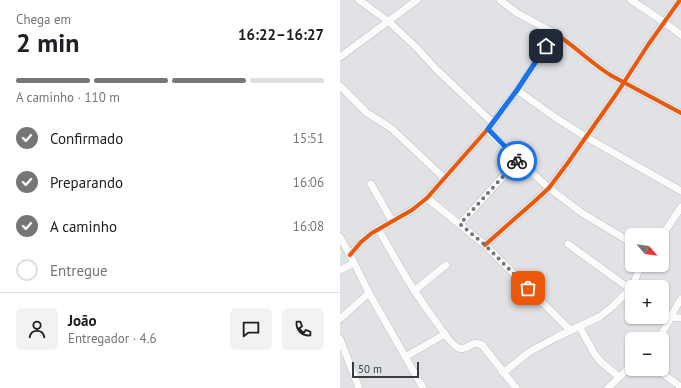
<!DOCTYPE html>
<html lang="pt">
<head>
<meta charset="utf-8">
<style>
	:root { --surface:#fff; --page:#f2f2f2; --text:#202124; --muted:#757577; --line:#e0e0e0; --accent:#757678 }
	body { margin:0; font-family:"PT Sans",sans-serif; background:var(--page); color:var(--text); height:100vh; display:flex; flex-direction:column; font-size:15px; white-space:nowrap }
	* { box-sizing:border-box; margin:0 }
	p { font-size:13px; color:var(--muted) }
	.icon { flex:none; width:22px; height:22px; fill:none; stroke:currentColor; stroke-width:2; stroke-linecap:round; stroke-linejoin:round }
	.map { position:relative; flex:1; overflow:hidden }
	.details { display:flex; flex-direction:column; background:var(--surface); width:340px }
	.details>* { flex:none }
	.needle { width:26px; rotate:119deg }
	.fabs { position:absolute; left:285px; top:228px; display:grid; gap:8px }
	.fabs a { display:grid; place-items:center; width:44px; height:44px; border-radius:6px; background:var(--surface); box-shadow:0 1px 3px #0004; font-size:20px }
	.scale { position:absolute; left:12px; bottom:10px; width:67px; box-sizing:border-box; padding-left:4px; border:2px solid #3b3c3e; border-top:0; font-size:11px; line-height:14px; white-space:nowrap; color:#3b3c3e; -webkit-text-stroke:3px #dee1e7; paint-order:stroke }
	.pin { position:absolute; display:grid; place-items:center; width:34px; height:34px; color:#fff; margin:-17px; border-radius:8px; box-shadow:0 2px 6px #0006 }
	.courier { position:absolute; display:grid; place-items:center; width:40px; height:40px; margin:-20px; border:3px solid #1a73e8; border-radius:50%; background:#fff; color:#222; box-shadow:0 1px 5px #0007 }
	.head em { font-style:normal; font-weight:600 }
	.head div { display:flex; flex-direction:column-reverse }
	.head { display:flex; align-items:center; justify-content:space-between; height:68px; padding:0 16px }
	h1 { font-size:26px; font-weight:600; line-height:30px }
	.bar { display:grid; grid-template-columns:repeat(4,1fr); gap:6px 4px; align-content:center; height:48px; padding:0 16px }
	.bar i { height:5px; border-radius:3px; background:var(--line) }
	.bar .current { background:var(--accent) }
	.bar p { grid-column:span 4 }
	.line { display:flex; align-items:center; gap:10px; padding:0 16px; border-top:1px solid var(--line) }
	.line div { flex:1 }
	.round { display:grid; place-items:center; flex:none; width:42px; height:42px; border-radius:6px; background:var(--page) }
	ol { padding:0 16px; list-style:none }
	li { display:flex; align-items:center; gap:12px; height:44px }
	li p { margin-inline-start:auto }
	li .icon { padding:4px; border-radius:50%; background:var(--accent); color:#fff; stroke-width:4 }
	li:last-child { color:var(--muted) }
	li i { width:22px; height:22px; border:2px solid var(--line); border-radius:50% }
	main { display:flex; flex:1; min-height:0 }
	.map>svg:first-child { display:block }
</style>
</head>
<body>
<main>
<section class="details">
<div class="head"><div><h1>2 min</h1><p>Chega em</p></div><em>16:22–16:27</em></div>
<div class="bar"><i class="current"></i><i class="current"></i><i class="current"></i><i></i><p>A caminho · 110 m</p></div>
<ol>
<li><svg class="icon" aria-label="check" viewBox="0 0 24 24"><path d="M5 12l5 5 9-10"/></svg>Confirmado<p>15:51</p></li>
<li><svg class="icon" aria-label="check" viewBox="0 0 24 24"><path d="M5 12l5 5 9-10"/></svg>Preparando<p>16:06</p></li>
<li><svg class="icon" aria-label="check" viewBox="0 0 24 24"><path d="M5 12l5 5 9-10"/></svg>A caminho<p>16:08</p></li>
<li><i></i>Entregue</li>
</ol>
<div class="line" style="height:72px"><a class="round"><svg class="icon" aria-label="person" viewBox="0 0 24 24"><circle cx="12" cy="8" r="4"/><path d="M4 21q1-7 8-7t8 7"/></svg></a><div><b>João</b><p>Entregador · 4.6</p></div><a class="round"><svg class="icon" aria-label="chat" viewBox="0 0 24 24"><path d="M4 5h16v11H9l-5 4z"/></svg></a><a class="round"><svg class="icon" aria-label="phone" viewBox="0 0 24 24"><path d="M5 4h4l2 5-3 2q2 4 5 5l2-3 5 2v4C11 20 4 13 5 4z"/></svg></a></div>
</section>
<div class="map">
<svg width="341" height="388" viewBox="0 0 341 388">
	<rect width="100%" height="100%" fill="#e0e2e5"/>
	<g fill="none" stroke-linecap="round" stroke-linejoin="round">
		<defs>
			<g id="minor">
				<polyline points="19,0 48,21 76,47 96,69 153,123"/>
				<polyline points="160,0 177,13 216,34"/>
				<polyline points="291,0 324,22 341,35"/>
				<polyline points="0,57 77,0"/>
				<polyline points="0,86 27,113 51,128 104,178"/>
				<polyline points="177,90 216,118 246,137 341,191"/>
				<polyline points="147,129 178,160 209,188 242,213 292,243"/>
				<polyline points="31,184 52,221"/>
				<polyline points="87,198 145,245 230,330"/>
				<polyline points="120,224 178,160"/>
				<path d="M 38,229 C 50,249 61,270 74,290 C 81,301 89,312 97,323 C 102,330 111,345 119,348 C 128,352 130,339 142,345 L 176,388"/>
				<polyline points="322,236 341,207"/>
				<polyline points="0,237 10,255 29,293 83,388"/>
				<polyline points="228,244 290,289"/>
				<polyline points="145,245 196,200 209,188 227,164 277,93 308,45 340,0"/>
				<path d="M 10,255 L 21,242 L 32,233 L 72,210 L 87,198 L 153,123 L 186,77 L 206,46 L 216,34 C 236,47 252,64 272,76 L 341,113"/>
				<polyline points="0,270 14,263"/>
				<polyline points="74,291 106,265"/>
				<polyline points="322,310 330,317 341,318"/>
				<polyline points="0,319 29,293"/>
				<polyline points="239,326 254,353 261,362 279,377"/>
				<polyline points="0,339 19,388"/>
				<path d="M 318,339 C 327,328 332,312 341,299"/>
				<polyline points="65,357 105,334"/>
				<polyline points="317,369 341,387"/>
				<polyline points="163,373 189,352 217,337 259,317 272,307 290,289 294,284 297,274 303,265"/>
				<polyline points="268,388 292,365"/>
			</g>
		</defs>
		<use href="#minor" stroke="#bebfc1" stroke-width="8"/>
		<use href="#minor" stroke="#fafbfb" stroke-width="7"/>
		<defs>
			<g id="cycleway">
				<polyline points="145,245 196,200 209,188 227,164 277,93 308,45 340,0"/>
				<path d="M 10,255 L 21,242 L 32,233 L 72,210 L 87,198 L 153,123 L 186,77 L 206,46 L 216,34 C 236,47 252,64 272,76 L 341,113"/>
			</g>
		</defs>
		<use href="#cycleway" stroke="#dee1e7" stroke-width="6"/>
		<use href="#cycleway" stroke="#e8590c" stroke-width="4"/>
	</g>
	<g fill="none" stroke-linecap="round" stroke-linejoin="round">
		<polyline stroke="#757678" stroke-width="4" stroke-dasharray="0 7.2" points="177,161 120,224 145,245 188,288"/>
		<polyline stroke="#1a73e8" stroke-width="5" points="177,161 178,160 148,129 177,90 206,46"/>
	</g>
</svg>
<div class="fabs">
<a><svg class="needle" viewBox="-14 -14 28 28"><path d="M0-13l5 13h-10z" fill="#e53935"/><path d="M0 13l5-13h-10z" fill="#757577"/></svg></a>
<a>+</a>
<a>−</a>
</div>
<div class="scale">50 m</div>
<div class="pin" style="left:188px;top:288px;background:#ea580c"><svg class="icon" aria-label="bag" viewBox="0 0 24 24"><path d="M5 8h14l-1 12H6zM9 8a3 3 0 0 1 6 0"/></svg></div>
<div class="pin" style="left:206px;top:46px;background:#1f2937"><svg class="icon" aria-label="home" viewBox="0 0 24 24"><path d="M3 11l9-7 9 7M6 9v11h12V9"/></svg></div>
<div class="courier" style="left:177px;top:161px"><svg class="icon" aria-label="bike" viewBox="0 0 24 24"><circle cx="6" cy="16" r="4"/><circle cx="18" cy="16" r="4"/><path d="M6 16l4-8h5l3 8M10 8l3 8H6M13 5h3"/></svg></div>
</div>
</main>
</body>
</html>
